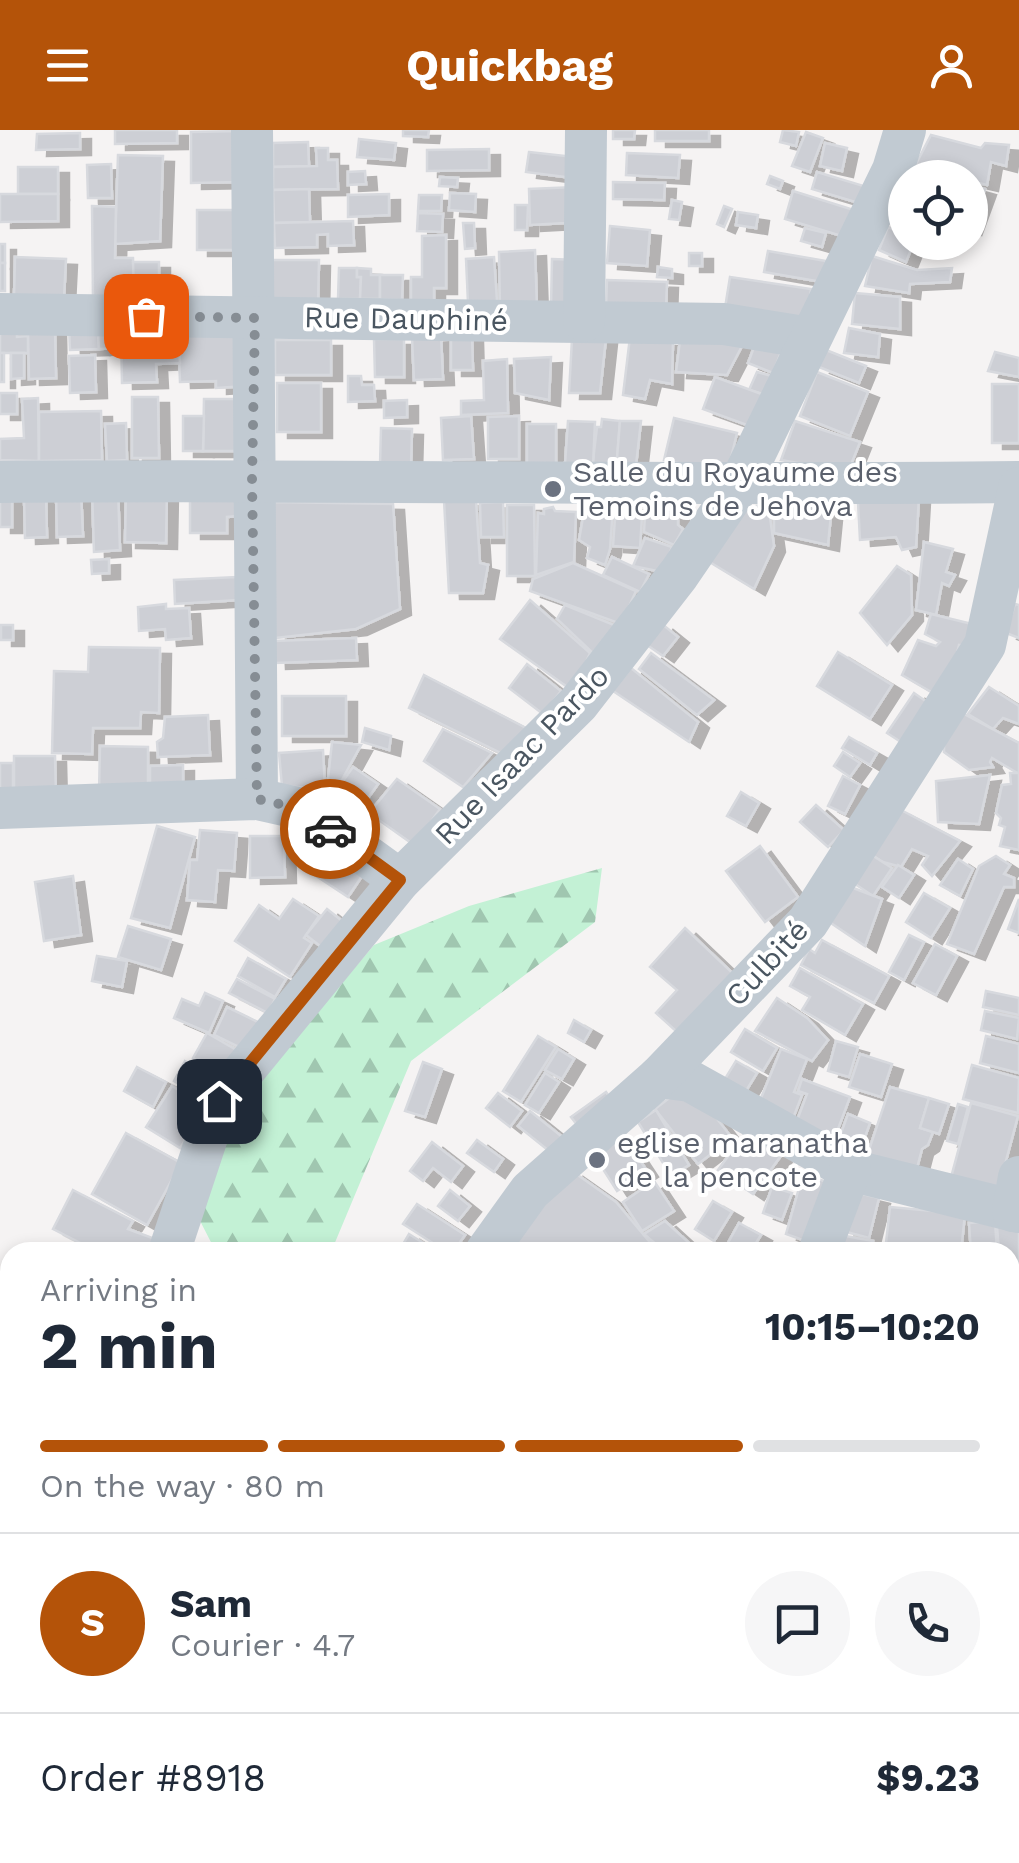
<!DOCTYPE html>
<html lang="en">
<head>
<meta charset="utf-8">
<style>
	:root { --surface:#fff; --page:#f6f6f7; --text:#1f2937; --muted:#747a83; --line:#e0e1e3; --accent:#b45309 }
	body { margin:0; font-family:"Work Sans",sans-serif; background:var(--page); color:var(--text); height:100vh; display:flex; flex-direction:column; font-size:38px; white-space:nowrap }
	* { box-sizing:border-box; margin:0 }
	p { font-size:32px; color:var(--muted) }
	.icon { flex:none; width:55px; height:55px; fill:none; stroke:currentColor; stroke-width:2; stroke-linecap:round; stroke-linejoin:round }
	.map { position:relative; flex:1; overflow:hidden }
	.panel { position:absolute; left:0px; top:1112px; width:1020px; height:622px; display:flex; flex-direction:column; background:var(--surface); border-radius:30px 30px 0 0; box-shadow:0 5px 15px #0003 }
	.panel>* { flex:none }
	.fabs { position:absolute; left:888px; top:30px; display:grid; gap:20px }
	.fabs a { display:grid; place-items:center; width:100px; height:100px; border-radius:50%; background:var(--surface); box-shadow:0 5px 15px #0003; font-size:50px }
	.pin { position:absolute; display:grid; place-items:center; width:85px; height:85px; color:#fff; margin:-42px; border-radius:20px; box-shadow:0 5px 15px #0006 }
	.courier { position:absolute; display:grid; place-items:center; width:100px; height:100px; margin:-50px; border:8px solid #b45309; border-radius:50%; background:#fff; color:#222; box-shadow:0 2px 12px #0007 }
	.head em { font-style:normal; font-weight:700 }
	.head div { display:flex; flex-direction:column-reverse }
	.head { display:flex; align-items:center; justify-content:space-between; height:170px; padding:0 40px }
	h1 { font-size:65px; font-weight:700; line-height:75px }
	.bar { display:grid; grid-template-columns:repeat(4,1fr); gap:15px 10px; align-content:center; height:120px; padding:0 40px }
	.bar i { height:12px; border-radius:8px; background:var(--line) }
	.bar .on { background:var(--accent) }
	.bar p { grid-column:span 4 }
	.line { display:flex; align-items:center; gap:25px; padding:0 40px; border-top:2px solid var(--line) }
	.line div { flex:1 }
	.round { display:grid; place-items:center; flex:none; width:105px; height:105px; border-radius:52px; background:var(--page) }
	header { display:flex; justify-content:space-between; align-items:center; height:130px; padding:0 40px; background:var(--accent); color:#fff; font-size:45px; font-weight:700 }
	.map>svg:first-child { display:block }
</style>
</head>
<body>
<header><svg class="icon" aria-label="menu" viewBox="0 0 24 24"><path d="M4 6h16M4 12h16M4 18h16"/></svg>Quickbag<svg class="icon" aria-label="person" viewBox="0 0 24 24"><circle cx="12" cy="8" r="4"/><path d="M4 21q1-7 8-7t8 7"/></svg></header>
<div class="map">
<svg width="1019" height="1733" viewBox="0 0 1019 1733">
	<defs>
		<pattern id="forest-firs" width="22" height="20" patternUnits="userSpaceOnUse" patternTransform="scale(2.5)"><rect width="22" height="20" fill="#c3f1d5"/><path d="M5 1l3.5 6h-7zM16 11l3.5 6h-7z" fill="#a0c6b0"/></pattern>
		<filter id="shadow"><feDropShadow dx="11" dy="6" stdDeviation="0" flood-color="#0004"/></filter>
	</defs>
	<rect width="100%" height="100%" fill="#f5f3f3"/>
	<g fill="#e6e4e5">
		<polygon points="1011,1665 1019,1674 1019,1733 931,1733 941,1725 1010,1725"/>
		<polygon points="555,1725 875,1725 884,1733 549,1733"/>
	</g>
	<g fill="url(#forest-firs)">
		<polygon points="602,738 595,792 411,931 331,1122 216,1122 196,1083 225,991 374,815 469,776"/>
		<polygon points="1010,1551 1019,1556 1019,1674 1010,1666"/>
		<polygon points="875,1725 941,1725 931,1733 884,1733"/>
	</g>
	<g fill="#cdcfd5" stroke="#d7d9de" stroke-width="2.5" filter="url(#shadow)">
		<polygon points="115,0 177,0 177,13 115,14"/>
		<polygon points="403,0 429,0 428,7 403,6"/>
		<polygon points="613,0 635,0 634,9 613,9"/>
		<rect x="655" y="0" width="54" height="11"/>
		<polygon points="783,0 799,2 796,16 780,12"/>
		<polygon points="241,1 241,52 191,53 191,2"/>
		<polygon points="806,2 823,8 810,42 792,36"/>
		<polygon points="80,3 80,19 36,20 37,4"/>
		<polygon points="931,5 981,18 985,13 1009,15 1006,36 991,32 987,55 970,51 970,48 915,36"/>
		<polygon points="359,9 396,13 394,30 357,27"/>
		<polygon points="308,12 309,36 273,37 273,13"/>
		<polygon points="825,13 847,18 842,41 820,36"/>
		<polygon points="316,18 328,18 328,30 337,30 338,59 273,60 273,37 317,36"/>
		<polygon points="489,19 489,40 427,41 427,20"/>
		<polygon points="529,22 575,27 573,48 526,42"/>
		<polygon points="627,23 680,25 678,48 626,45"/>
		<polygon points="118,25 163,26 160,111 115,114"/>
		<polygon points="111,34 112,68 88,68 87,35"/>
		<rect x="18" y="37" width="40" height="27"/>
		<polygon points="365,41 366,54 348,55 348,42"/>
		<polygon points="817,42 867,57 862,74 812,59"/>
		<polygon points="770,46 783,51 780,59 767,54"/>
		<polygon points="440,47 458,48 457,57 439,56"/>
		<polygon points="613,52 665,53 664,70 613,69"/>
		<polygon points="970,55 985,59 970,100"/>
		<polygon points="575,57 565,93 530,95 529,59"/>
		<polygon points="309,59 310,92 274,93 273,60"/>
		<polygon points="793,61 854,80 845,107 785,89"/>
		<polygon points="450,63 476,64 475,82 449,80"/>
		<polygon points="0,64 58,64 58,91 0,92"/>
		<polygon points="389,64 389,85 348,87 348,65"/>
		<polygon points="419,65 442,65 441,81 418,81"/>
		<polygon points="672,70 682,72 679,90 669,89"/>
		<polygon points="515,75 528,75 527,100 515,100"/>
		<polygon points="92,76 116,77 115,128 133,128 134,162 121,162 122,168 93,169"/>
		<polygon points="724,76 732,79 724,97 717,94"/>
		<rect x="197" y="80" width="42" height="40"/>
		<polygon points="738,82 758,85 756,98 736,95"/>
		<polygon points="418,83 443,84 442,102 417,101"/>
		<polygon points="353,91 354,115 328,116 328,104 317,105 317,117 275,118 274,93"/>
		<polygon points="463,93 474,93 475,118 465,119"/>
		<polygon points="610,96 650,100 647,136 607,133"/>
		<polygon points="888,97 905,104 905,112 914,112 906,132 879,120"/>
		<polygon points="805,98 826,103 822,117 801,111"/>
		<polygon points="446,105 446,158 434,158 434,174 411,173 411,147 422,147 422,106"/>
		<rect x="0" y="114" width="5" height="19"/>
		<polygon points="535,120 537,178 500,180 499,122"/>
		<polygon points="768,121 826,131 822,152 764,142"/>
		<rect x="689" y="123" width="13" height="13"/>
		<polygon points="872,126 917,140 952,138 950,152 910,154 909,163 865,156"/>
		<polygon points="15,127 66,129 64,168 14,167"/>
		<polygon points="494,127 497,171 468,173 466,129"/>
		<polygon points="552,129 578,130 576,177 551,176"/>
		<polygon points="272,130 319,130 318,176 271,175"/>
		<polygon points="133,132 159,132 159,161 134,162"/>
		<rect x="0" y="133" width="5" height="28"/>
		<polygon points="658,137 672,139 672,148 657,147"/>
		<polygon points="339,138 357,138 357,147 361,147 360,169 338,169"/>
		<polygon points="357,138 371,139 371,145 380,145 380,169 360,169 361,147 357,147"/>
		<polygon points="380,145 403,145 402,170 380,169"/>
		<polygon points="730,147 811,159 807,190 725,178"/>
		<polygon points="607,150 667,152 666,179 606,177"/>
		<polygon points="855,163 900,167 900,199 852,194"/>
		<polygon points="0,193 17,193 17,207 28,206 28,223 0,223"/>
		<polygon points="69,196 98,196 99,219 70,220"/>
		<polygon points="244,196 246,256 216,258 216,251 180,252 178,199"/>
		<polygon points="849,198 880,204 878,227 844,223"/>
		<polygon points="55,199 56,248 29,249 28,201"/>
		<polygon points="178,199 180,233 156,234 157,252 122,253 121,201"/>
		<polygon points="121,201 121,218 99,219 98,202"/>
		<polygon points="441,206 443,249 414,250 412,208"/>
		<polygon points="451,206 472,206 473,240 451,240"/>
		<polygon points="630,207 673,211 672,254 650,250 645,269 623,265"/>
		<polygon points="606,208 600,263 569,263 572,209"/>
		<polygon points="374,209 404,209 404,247 375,247"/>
		<rect x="275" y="210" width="56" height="35"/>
		<polygon points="680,210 743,214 727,245 676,242"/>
		<polygon points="756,212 781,222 773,243 748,233"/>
		<polygon points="826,220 866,236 859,253 819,237"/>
		<polygon points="995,222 1019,228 1019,247 988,241"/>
		<rect x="0" y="223" width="4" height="29"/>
		<polygon points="11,223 24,223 24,248 11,249"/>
		<polygon points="95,225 96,262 70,263 69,226"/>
		<polygon points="551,227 549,270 515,263 514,229"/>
		<polygon points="507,229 508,283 461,285 461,271 484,270 483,231"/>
		<polygon points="757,242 772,246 763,264 749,260"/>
		<polygon points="817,242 868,262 850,306 800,286"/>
		<polygon points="348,246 361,246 362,255 374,255 375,271 348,272"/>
		<polygon points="715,247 767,266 755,298 703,279"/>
		<rect x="277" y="253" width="44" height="49"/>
		<rect x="992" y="254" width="27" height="59"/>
		<rect x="0" y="263" width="17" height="21"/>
		<polygon points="132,267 158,267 159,328 132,328"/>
		<polygon points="38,268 39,331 0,330 0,309 24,308 22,269"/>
		<polygon points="204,269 244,269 243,321 203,321"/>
		<polygon points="407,270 407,287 384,288 384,271"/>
		<polygon points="101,281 102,330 39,331 39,282"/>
		<polygon points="183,286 204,286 203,321 183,321"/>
		<polygon points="471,286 474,329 443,330 441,288"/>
		<polygon points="519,286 519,329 488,329 488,287"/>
		<polygon points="674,288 737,303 727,344 664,330"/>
		<polygon points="602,289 620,291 616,341 592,339 597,297 601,297"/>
		<polygon points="568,291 595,292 593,336 565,334"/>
		<polygon points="620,291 641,291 635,344 616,341"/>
		<polygon points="795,291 860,312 848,342 781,330"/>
		<polygon points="126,293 127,330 107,331 105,294"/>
		<polygon points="527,294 556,294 556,335 527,336"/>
		<polygon points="381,298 412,299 411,336 380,335"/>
		<polygon points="118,357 120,420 94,422 92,358"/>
		<polygon points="190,357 238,357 238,386 227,387 227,403 190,403"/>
		<polygon points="126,359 167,359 166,413 125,412"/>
		<polygon points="81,362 83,406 57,407 56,363"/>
		<rect x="0" y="364" width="12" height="33"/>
		<polygon points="833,364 828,415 774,403 774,375 794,374"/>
		<polygon points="46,365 47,407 25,408 24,366"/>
		<polygon points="919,367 916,417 902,420 896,407 860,410 858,372"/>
		<polygon points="444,370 476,370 480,433 488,435 483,463 449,463"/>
		<polygon points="273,372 393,374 400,479 356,499 275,508"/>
		<polygon points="503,372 504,407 481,407 480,373"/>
		<polygon points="616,374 632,375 631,385 642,386 640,418 613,416"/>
		<polygon points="764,374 769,380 774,416 754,459 708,431 735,381"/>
		<polygon points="507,375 534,375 535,446 507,446"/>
		<polygon points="585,376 613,377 610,419 605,435 587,428 590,417 579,410"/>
		<polygon points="553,377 555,381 576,382 574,432 536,445 538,383 544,384 544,379"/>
		<polygon points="656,381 678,383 678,395 683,399 674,415 644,402 645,385 654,387"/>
		<polygon points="645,408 672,417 662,442 633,436"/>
		<polygon points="924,412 953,419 946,442 955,445 949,456 942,453 936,485 916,480"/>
		<polygon points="612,427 649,444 640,462 603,445"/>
		<polygon points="109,429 109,443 92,444 91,430"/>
		<polygon points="573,433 636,461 621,494 530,461 533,449"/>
		<polygon points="897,436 911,445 912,485 887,515 860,483"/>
		<polygon points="237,447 238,470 175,474 174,450"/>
		<polygon points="530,470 590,523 573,561 500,509"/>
		<polygon points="166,474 166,479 189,478 191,508 166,510 165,499 139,501 138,477"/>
		<polygon points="1015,474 1019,475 1019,508 1006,503"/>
		<polygon points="565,475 619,497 598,528 557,489"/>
		<polygon points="931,484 980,496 973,517 959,515 945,570 902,545 918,510 936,516 940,512 925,504"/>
		<polygon points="662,494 678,507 663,526 647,515"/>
		<rect x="1" y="495" width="12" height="15"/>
		<polygon points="356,508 357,530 275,533 274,511"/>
		<polygon points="89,517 160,518 159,583 141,582 140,598 93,598 92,624 52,623 54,541 88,542"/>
		<polygon points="838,522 892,555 870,589 817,556"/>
		<polygon points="651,523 714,570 697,585 639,539"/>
		<polygon points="527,534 561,561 543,584 509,558"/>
		<polygon points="631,538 698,592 689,612 613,561"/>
		<polygon points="424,545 528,599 503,624 409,578"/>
		<polygon points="989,557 1019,576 1019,594 1003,588 993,599 968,584"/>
		<polygon points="914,563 927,572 901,612 887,603"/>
		<rect x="282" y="566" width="64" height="40"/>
		<polygon points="964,584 1019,613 1019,644 992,628 990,632 993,637 969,640 944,622 944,613"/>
		<polygon points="208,585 210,625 158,627 157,612 163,608 165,587"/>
		<polygon points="365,598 391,606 389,620 362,612"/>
		<polygon points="443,599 492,623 463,657 424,631"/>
		<polygon points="849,607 877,623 870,635 842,618"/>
		<polygon points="332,612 361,615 338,657 328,649"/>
		<polygon points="100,616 148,617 148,665 99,664"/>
		<polygon points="323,620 325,659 282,656 279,623"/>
		<polygon points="843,622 860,633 850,647 834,636"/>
		<polygon points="14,626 55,626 56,666 14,667"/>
		<rect x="0" y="633" width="13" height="33"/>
		<polygon points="183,635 183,660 150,660 150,636"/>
		<polygon points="353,637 378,654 358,682 333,665"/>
		<polygon points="1010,643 1019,643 1019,720 1000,716 1005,697 999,695 1001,688 996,683 1002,655 1011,654"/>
		<polygon points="990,645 979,694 938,692 936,651"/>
		<polygon points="843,646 860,655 845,684 828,676"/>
		<polygon points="397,649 440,679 414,715 369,683"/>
		<polygon points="741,662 759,673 746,696 727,686"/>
		<polygon points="816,675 844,700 828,717 800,692"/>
		<polygon points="899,679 960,711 932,746 922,735 928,726 912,719 901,737 883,732 867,722"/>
		<polygon points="157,696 195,707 170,798 131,788"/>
		<polygon points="200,700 237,703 234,741 218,740 215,772 187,770 190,730 197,730"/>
		<polygon points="250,706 284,706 285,747 250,748"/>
		<polygon points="760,716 798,767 765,792 726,741"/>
		<polygon points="329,720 364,743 348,767 313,744"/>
		<polygon points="867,722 892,738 873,766 849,750"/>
		<polygon points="996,726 1010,735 1004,744 1014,748 1014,757 1004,757 974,824 947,814 979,736"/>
		<polygon points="958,729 973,739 960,766 940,755"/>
		<polygon points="898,735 914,745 899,768 882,757"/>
		<polygon points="73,746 81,805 44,811 35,752"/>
		<polygon points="848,756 882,769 865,816 828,791"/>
		<polygon points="924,763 950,778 931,808 906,792"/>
		<polygon points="293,769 319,786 304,808 312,813 290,847 235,811 259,775 279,789"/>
		<polygon points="1019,769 1019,803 1008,799"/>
		<polygon points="327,779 346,794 324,819 306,805"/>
		<polygon points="128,796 171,809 161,840 118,827"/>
		<polygon points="685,798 742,852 687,911 656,883 677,860 650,837"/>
		<polygon points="909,805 924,812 904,850 889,842"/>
		<polygon points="822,810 889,846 874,873 801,835 809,819 815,823"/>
		<polygon points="935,814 957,826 936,865 913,853"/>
		<polygon points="97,826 127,831 122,857 92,851"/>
		<polygon points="248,828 286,849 275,867 238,846"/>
		<polygon points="800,838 863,874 845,905 802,880 810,867 790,856"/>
		<polygon points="237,849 275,869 268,883 229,863"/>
		<polygon points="986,861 1019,868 1019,885 983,877"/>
		<polygon points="205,863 223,871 209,903 174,888 182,869 199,876"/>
		<polygon points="777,868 807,888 828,910 812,931 755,901"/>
		<polygon points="227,877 258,892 245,920 214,905"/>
		<polygon points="985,881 1019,888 1017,909 981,900"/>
		<polygon points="574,890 591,900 584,912 568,903"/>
		<polygon points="745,899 777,918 763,941 731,922"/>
		<polygon points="207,903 245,925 231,950 193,928"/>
		<polygon points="538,906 556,917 521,972 503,961"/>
		<polygon points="986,906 1019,914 1019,943 980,933"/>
		<polygon points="836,911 858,917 849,947 828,941"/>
		<polygon points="558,919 574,929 562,949 545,940"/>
		<polygon points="781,919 807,929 794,962 802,965 792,991 759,973"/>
		<polygon points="860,924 892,934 881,967 849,957"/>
		<polygon points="185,931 216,948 205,969 174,951"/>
		<polygon points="736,931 757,943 741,969 720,957"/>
		<polygon points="423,932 442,939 425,987 405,981"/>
		<polygon points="972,935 1019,948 1018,983 963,969"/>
		<polygon points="137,937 166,952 153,977 124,961"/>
		<polygon points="545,943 559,952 539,983 525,975"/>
		<polygon points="802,949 850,967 832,1015 793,1001 807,964 798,961"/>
		<polygon points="689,953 732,1008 698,1034 655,979"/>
		<polygon points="172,956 206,977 180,1018 146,997"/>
		<polygon points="890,957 929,968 920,998 933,1002 928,1015 922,1019 917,1038 867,1026"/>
		<polygon points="606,962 618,979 584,1004 571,987"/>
		<polygon points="498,963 522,981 510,997 486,978"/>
		<polygon points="929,968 949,974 939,1004 920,998"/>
		<polygon points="971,973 1018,986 996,1068 949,1055"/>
		<polygon points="958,974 968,977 958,1014 947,1011"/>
		<polygon points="656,980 689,1035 671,1046 638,992"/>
		<polygon points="530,981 566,1010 554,1025 518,996"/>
		<polygon points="848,984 870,993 858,1026 836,1017"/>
		<polygon points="748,999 783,1023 753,1064 718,1040"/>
		<polygon points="126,1003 181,1033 147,1095 92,1064"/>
		<polygon points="622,1003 647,1041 617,1061 592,1022"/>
		<polygon points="477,1010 503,1029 494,1042 467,1023"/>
		<polygon points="432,1012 463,1036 451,1052 433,1038 423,1051 410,1041"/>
		<polygon points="572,1041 616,1072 658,1122 503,1122"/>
		<polygon points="803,1044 833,1054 811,1113 786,1104"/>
		<polygon points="654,1051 674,1081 642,1101 623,1072"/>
		<polygon points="772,1057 792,1063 782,1090 763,1083"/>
		<polygon points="73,1060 133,1091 128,1099 155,1109 150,1122 98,1122 53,1099"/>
		<polygon points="450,1060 470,1076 458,1091 438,1076"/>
		<polygon points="854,1062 879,1068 869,1108 843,1101"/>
		<polygon points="713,1071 732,1082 714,1111 695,1099"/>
		<polygon points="417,1074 465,1105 453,1122 447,1122 403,1094"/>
		<polygon points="890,1077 965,1084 961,1122 885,1122"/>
		<polygon points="665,1091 699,1122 665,1122 644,1104"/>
		<polygon points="995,1091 997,1122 971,1122 969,1093"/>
		<polygon points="739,1093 761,1105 756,1113 762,1117 759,1122 723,1122"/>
		<polygon points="1019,1094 1019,1139 1010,1140 1010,1122 999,1122 997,1096"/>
		<polygon points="409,1104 437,1122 399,1121"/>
		<polygon points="840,1105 873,1111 872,1122 836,1122"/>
		<polygon points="1019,1146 1019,1200 1016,1201 1010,1174 1010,1148"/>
		<polygon points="10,1149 10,1169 0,1163 0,1159"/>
		<polygon points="0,1172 10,1177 10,1270 0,1265"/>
		<polygon points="1019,1215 1019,1246 1010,1248 1010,1217"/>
		<polygon points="1016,1265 1019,1289 1010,1294 1010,1268"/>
		<polygon points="1010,1329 1019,1341 1019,1346 1010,1352"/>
		<polygon points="1019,1349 1019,1397 1010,1388 1010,1357"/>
		<polygon points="7,1367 10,1374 10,1427 0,1430 0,1369"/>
		<polygon points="1019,1459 1019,1521 1010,1517 1010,1481"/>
		<polygon points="0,1644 10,1645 10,1725 195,1725 194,1733 0,1733"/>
		<polygon points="290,1725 387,1725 383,1733 307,1733"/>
		<polygon points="635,1725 659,1725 651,1733 643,1733"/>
		<polygon points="820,1725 882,1725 891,1733 818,1733 815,1730"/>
	</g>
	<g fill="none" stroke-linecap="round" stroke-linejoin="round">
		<g stroke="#c1cad2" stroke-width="42">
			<polyline points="252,0 257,669"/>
			<polyline points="0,184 724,194 810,208"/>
			<polyline points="584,191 586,0"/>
			<path d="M 0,352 C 340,349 679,356 1019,352"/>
			<polyline points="0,678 257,669 302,679 400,750"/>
			<polyline points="659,947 690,951 850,1040 1019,1082"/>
			<polyline points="1013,1081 1019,1047"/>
			<polyline points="169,1122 219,971 400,750 578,574 679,444 739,356 893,40 905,0"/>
			<polyline points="486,1122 530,1061 659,947 808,792 985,515 1019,358"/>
			<polyline points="819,1122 850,1040"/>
			<polyline points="0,1295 10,1300"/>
			<polyline points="0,1452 10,1450"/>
			<polyline points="1010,1529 1019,1533"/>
			<polyline points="0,1588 10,1588"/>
			<polyline points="208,1733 209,1725"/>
		</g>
	</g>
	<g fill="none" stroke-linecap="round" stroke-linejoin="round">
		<polyline stroke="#868d94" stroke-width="10" stroke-dasharray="0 18" points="146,186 255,188 252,350 257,669 302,679 330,699"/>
		<polyline stroke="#b45309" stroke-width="12" points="219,971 400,750 330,699"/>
	</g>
	<g fill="#6b7280" stroke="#fff" stroke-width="4">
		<circle cx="553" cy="359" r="10"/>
		<circle cx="597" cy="1030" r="10"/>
	</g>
	<g text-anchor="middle" stroke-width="8" stroke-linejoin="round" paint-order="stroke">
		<g font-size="30" fill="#4a5661" stroke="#fff">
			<text transform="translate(406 189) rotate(1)" y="10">Rue Dauphiné</text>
			<text transform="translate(522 625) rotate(-46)" y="10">Rue Isaac Pardo</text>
			<text transform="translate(767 833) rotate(-47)" y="10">Culbité</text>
		</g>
		<g font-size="30" fill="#5b616d" stroke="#fff" text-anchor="start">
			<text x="573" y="352">Salle du Royaume des<tspan x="573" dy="34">Temoins de Jehova</tspan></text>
			<text x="617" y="1023">eglise maranatha<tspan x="617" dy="34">de la pencote</tspan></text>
		</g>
	</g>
</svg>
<div class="fabs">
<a><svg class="icon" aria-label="locate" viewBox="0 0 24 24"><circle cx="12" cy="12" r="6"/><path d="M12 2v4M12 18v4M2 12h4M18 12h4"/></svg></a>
</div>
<div class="pin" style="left:146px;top:186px;background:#ea580c"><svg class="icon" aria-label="bag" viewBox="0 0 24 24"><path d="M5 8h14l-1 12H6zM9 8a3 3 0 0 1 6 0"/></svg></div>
<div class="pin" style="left:219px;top:971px;background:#1f2937"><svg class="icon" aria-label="home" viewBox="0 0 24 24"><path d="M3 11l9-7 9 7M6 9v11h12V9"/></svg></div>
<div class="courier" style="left:330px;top:699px"><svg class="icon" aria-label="car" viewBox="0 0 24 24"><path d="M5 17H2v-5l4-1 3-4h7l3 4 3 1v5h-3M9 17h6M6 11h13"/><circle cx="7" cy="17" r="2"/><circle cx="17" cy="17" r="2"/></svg></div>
<section class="panel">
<div class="head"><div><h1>2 min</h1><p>Arriving in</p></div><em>10:15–10:20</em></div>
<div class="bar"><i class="on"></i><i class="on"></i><i class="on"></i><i></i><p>On the way · 80 m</p></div>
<div class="line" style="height:180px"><b class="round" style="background:var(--accent);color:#fff">S</b><div><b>Sam</b><p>Courier · 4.7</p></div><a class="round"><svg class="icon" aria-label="chat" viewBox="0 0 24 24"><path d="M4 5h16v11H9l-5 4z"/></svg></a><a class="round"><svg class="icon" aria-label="phone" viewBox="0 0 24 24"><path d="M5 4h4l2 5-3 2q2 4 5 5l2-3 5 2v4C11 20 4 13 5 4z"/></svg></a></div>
<div class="line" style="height:130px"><div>Order #8918</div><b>$9.23</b></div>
</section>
</div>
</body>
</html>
